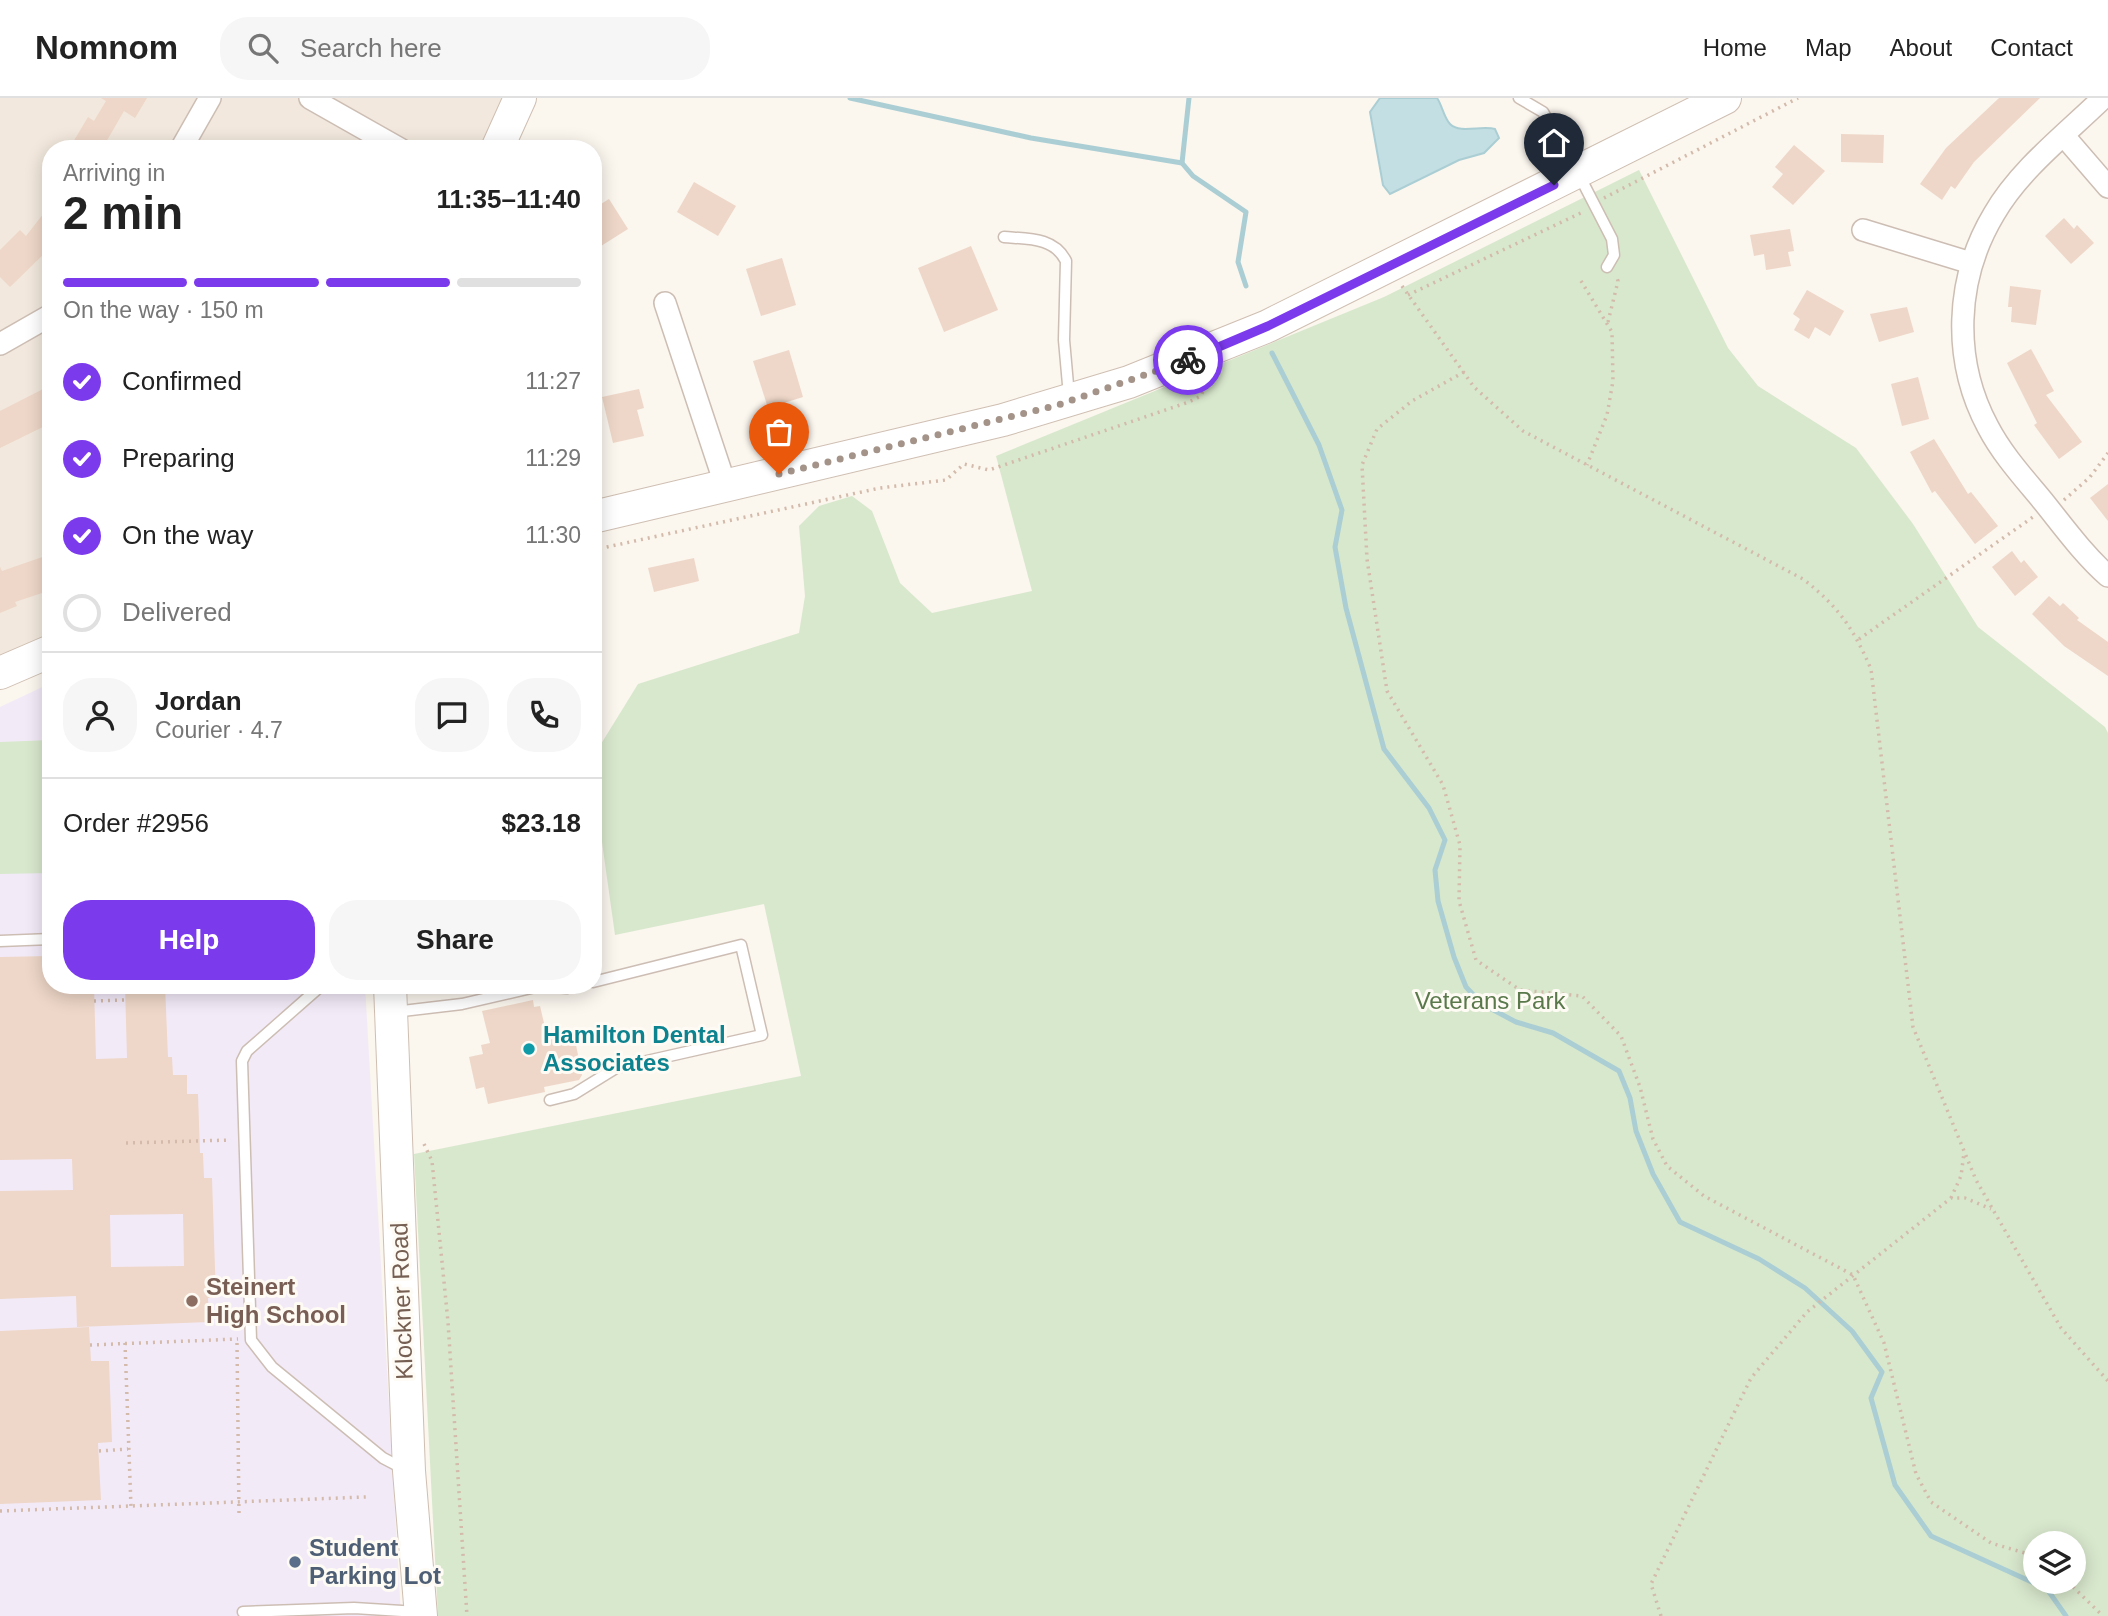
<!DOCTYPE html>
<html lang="en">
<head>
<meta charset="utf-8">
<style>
	:root { --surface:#fff; --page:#f6f6f6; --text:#222; --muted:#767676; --line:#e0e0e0; --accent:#7c3aed }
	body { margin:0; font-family:Helvetica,sans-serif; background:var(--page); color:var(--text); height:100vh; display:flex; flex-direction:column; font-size:26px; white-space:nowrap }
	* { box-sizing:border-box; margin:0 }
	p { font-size:23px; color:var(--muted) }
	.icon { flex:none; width:38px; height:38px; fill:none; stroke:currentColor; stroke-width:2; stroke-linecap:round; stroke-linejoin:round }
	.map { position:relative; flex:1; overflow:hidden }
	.side { position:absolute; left:42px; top:42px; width:560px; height:854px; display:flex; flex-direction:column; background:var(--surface); border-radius:28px; box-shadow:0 4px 18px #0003 }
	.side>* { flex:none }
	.buttons { position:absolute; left:2023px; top:1433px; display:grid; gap:14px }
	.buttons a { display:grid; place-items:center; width:63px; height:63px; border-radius:50%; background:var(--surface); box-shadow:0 4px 18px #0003; font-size:35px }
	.pin { position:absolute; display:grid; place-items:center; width:60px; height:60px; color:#fff; margin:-72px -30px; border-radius:50% 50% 50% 0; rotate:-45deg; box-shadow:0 0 7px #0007 }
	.pin .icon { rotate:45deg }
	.courier { position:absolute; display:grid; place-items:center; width:70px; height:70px; margin:-35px; border:5px solid #7c3aed; border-radius:50%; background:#fff; color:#222; box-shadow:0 2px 9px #0007 }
	.overview em { font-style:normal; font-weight:800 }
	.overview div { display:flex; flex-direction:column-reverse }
	.overview { display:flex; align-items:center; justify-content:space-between; height:119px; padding:0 21px }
	h1 { font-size:46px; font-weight:800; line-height:52px }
	.bar { display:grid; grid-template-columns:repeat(4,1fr); gap:10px 7px; align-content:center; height:84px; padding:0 21px }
	.bar i { height:9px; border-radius:5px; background:var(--line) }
	.bar .on { background:var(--accent) }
	.bar p { grid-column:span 4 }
	.line { display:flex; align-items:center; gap:18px; padding:0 21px; border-top:2px solid var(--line) }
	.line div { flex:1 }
	.round { display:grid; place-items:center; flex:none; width:74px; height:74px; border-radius:28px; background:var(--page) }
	ol { padding:0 21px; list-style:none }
	li { display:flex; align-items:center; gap:21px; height:77px }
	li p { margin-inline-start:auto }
	li .icon { padding:7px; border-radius:50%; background:var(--accent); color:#fff; stroke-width:4 }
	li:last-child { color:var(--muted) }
	li i { width:38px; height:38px; border:4px solid var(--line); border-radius:50% }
	.primary-button { display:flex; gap:14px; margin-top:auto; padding:14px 21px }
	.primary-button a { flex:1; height:80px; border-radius:28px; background:var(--accent); color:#fff; font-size:28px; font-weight:800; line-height:80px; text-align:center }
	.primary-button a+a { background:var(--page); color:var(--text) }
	header { display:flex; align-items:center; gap:42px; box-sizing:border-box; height:98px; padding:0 35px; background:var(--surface); border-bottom:2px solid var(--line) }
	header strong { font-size:33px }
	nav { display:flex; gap:38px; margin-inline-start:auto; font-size:24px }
	.search { width:490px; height:63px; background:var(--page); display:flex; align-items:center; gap:18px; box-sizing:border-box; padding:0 24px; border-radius:28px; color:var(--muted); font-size:26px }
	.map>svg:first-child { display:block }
</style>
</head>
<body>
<header>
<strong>Nomnom</strong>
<div class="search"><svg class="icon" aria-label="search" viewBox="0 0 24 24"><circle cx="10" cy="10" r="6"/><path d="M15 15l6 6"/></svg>Search here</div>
<nav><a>Home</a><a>Map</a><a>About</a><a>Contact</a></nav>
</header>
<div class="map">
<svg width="2108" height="1518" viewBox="0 0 2108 1518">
	<rect width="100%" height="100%" fill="#fbf6ee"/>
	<polygon fill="#f2e8dd" points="0,0 520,0 497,51 51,51 51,553 0,575"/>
	<polygon fill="#f3eaf8" points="51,585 51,887 365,887 401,1518 0,1518 0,609"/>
	<g fill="#d8e8cd" fill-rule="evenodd">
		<path d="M 1639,72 L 1728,250 L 1758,288 L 1856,350 L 1913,426 L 1978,529 L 2105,629 L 2108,635 L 2108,1518 L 438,1518 L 414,1056 L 801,978 L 764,806 L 615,837 L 593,680 L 593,659 L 638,586 L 799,535 L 805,498 L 799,428 L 819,408 L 852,398 L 872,413 L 900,485 L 932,515 L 1032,493 L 996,358 L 1384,199 ZM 2035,1446 L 2074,1446 L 2074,1484 L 2035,1484 Z"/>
		<polygon points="51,642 51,775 0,776 0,644"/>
	</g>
	<path fill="#c3dfe3" stroke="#aaced4" stroke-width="2" d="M 1380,0 L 1437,0 C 1442,7 1444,20 1450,26 C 1460,36 1482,27 1495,31 L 1499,40 L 1484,55 L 1459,62 L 1390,96 L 1383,87 L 1370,14 Z"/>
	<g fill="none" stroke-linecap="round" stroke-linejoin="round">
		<g stroke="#aaced4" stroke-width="5">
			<polyline points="850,0 1031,40 1182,65"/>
			<polyline points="1189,0 1182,65 1193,78 1246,114 1238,164 1246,188"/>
			<polyline points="1272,255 1319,347 1342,412 1335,449 1346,510 1384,651 1429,710 1445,742 1435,772 1438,803 1454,859 1466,889 1482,906 1516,924 1553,935 1619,973 1630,1000 1636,1033 1653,1076 1680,1124 1759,1161 1805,1190 1852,1233 1882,1274 1871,1300 1895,1387 1931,1438 2047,1491 2066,1518"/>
		</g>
	</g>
	<g fill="#eed7c8" fill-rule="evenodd">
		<polygon points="101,0 147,0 135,20 124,13 102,51 69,51 88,19 94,23 106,3"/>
		<polygon points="1999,0 2040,0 1974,64 1955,91 1951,88 1942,102 1920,86 1946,50"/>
		<polygon points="1841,36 1884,37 1883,65 1841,64"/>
		<polygon points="1794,47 1825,73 1793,107 1772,89 1783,76 1775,69"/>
		<polygon points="694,84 736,108 718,138 677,114"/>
		<polygon points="609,101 628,131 593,153 593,111"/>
		<polygon points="51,106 51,149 10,189 0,179 0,152 20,132 26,138"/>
		<polygon points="2064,120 2074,131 2077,127 2094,145 2071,166 2045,138"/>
		<polygon points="1790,131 1794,153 1788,154 1791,168 1766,172 1764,156 1754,158 1750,137"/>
		<polygon points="971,148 998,212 944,234 918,170"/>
		<polygon points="782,160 796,207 761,218 746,171"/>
		<polygon points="2010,188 2041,192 2036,227 2011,224 2012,209 2008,209"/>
		<polygon points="1807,192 1844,213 1830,238 1815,229 1809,241 1794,232 1800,221 1793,216"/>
		<polygon points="1907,209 1914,234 1879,244 1870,216"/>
		<polygon points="2031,251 2054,293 2046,297 2082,344 2059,361 2034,327 2037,325 2007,265"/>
		<polygon points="789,252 803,299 768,310 753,263"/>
		<polygon points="1918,279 1929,321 1902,328 1891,286"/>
		<polygon points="51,287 51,325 0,350 0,313"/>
		<polygon points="639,291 644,310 637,312 644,338 613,345 602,299"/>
		<polygon points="1934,341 1968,396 1971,394 1998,428 1975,446 1935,393 1932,395 1910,354"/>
		<polygon points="2108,386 2108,423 2090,400"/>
		<polygon points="2012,453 2021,465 2024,462 2038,479 2015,498 1992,469"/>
		<polygon points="51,456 51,492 15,504 17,508 0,515 0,469 2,473"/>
		<polygon points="694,460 699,483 654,494 648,470"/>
		<polygon points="2049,498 2060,508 2063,505 2079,520 2077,522 2108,544 2108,578 2064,548 2032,516"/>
		<path d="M 51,858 L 51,887 L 94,887 L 96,961 L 127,960 L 125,887 L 165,887 L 168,959 L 172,959 L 173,977 L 187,977 L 187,996 L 198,996 L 200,1055 L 203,1055 L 204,1080 L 212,1080 L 216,1200 L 208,1200 L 209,1224 L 77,1229 L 76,1198 L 0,1201 L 0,1093 L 73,1092 L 72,1061 L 0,1062 L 0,859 ZM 183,1116 L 184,1168 L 111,1169 L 110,1117 Z"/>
		<polygon points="533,902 534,909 540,908 548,942 569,938 575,942 582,977 579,982 544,989 545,994 488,1006 484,989 476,991 469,959 483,956 481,947 490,945 482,913"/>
		<polygon points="89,1229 91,1263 109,1263 112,1344 98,1345 101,1402 0,1406 0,1233"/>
	</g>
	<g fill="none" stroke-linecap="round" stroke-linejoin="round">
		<defs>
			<g id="lane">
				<polyline points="1519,0 1543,14 1578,75 1612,141 1614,157 1607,169"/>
				<path d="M 1004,139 C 1028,141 1054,139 1066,163 L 1064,242 L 1069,298"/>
				<polyline points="0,843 51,841"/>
				<polyline points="322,887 247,953 242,963 251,1242 272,1269 383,1360 404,1371"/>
				<polyline points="394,914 462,906 540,888 567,890 579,887"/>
				<polyline points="550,1002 574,996 616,970 762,937 741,847 593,884"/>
				<polyline points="243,1514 354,1510 418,1514"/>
			</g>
			<g id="street">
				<polyline points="310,0 400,51"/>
				<path d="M 2103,0 C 2066,36 2020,71 1994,116 C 1955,181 1952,262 1988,329 C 2002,356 2023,379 2042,402 C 2063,428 2083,456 2108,478"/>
				<polyline points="2064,38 2108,89"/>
				<polyline points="181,51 210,0"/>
				<polyline points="1863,132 1971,165"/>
				<polyline points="665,205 726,389"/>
				<polyline points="0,246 51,217"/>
			</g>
			<g id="secondary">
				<polyline points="497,51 520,0"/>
				<polyline points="593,419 1003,322 1129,284 1268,228 1725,0"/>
				<polyline points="0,575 51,553"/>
				<polyline points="390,887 409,1373 421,1518"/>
			</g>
		</defs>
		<use href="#lane" stroke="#cdbeb4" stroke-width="13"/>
		<use href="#street" stroke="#cdbeb4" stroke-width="24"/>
		<use href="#secondary" stroke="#cfbfb2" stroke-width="34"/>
		<g stroke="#d3baaa" stroke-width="3.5" stroke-dasharray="2 5" stroke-linecap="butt">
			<polyline points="1604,100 1798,0"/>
			<polyline points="1581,183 1612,234 1613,283 1607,317 1587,367"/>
			<path d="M 1402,188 L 1474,289 L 1523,333 L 1803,481 C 1839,509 1853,530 1871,571 L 1913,929 L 1976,1082 L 2061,1230 L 2108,1283"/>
			<polyline points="1408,197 1583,114"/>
			<polyline points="1608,224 1618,183 1616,177"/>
			<polyline points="1464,274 1412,303 1377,331 1362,367 1367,461 1387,593 1443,687 1460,747 1459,803 1476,862 1520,892 1582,898 1621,938 1640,989 1653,1041 1667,1068 1704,1098 1853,1177 1884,1245 1916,1376 1931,1404 1991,1445 2035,1458"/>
			<polyline points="2064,402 2090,379 2108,355"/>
			<polyline points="593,452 880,390 946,382 964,366 989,372 1189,304 1201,298 1209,279"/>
			<polyline points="1859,541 2033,419"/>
			<polyline points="94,903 125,902"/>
			<polyline points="126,1045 231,1042"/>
			<polyline points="424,1046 432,1063 448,1224 467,1518"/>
			<polyline points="1951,1100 1961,1078 1964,1055"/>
			<polyline points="125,1245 131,1409"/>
			<polyline points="237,1245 239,1416"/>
			<polyline points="90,1247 238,1241"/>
			<polyline points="99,1353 128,1351"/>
			<polyline points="0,1413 366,1399"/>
			<polyline points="2068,1484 2103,1518"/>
			<polyline points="1661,1518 1651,1486 1751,1280 1807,1214 1951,1100 1965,1100 1991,1111"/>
		</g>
		<use href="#lane" stroke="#fff" stroke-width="10"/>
		<use href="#street" stroke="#fff" stroke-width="21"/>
		<use href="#secondary" stroke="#fff" stroke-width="32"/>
	</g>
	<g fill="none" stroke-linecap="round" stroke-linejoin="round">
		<polyline stroke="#a49389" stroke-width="7" stroke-dasharray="0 12.6" points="779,376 1058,307 1188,262"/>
		<polyline stroke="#7c3aed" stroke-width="9" points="1188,262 1268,228 1554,87"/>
	</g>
	<circle fill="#0f9aa8" stroke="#fefaf4" stroke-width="2.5" cx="529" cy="951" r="7"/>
	<circle fill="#8d6e63" stroke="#fefaf4" stroke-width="2.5" cx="192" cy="1203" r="7"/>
	<circle fill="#5c6f8a" stroke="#fefaf4" stroke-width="2.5" cx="295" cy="1464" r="7"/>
	<g text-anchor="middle" stroke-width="6" stroke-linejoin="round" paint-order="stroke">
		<g font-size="24" fill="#59794b" stroke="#fefaf4">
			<text x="1490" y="911">Veterans Park</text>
		</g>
		<g font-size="24" font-weight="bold" fill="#0d838f" stroke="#fefaf4" text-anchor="start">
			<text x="543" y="945">Hamilton Dental<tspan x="543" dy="28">Associates</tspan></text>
		</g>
		<g font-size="24" font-weight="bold" fill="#785e54" stroke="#fefaf4" text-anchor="start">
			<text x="206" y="1197">Steinert<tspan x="206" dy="28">High School</tspan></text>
		</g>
		<g font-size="24" fill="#755e52" stroke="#fefaf4">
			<text transform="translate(402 1203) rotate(-92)" y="8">Klockner Road</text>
		</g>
		<g font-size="24" font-weight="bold" fill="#4e5e75" stroke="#fefaf4" text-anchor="start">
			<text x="309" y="1458">Student<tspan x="309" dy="28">Parking Lot</tspan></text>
		</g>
	</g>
</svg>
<div class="buttons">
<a><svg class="icon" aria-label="layers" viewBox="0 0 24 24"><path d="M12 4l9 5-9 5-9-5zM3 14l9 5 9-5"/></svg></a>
</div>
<div class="pin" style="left:779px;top:376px;background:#ea580c"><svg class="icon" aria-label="bag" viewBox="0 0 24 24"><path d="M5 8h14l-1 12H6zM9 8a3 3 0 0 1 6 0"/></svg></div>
<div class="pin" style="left:1554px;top:87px;background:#1f2937"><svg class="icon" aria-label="home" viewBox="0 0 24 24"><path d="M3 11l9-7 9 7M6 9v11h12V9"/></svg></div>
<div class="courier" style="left:1188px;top:262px"><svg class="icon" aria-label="bike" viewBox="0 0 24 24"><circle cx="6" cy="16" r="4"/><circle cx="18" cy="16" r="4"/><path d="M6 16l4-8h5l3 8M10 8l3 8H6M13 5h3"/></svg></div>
<section class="side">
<div class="overview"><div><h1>2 min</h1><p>Arriving in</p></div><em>11:35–11:40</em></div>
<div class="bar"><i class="on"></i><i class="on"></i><i class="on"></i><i></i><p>On the way · 150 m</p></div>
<ol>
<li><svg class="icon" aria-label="check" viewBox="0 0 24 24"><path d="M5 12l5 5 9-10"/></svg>Confirmed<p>11:27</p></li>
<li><svg class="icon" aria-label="check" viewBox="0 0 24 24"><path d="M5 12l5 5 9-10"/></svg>Preparing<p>11:29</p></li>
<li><svg class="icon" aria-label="check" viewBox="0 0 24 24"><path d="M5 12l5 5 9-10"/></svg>On the way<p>11:30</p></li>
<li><i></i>Delivered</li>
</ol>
<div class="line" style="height:126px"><a class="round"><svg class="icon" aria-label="person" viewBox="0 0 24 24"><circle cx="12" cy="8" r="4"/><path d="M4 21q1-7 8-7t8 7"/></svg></a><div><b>Jordan</b><p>Courier · 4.7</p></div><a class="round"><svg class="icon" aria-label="chat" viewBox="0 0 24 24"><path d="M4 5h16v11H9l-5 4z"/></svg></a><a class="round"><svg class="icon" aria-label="phone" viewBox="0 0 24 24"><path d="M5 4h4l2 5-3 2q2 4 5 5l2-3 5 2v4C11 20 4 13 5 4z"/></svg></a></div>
<div class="line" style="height:91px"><div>Order #2956</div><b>$23.18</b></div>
<div class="primary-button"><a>Help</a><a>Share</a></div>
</section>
</div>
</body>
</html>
